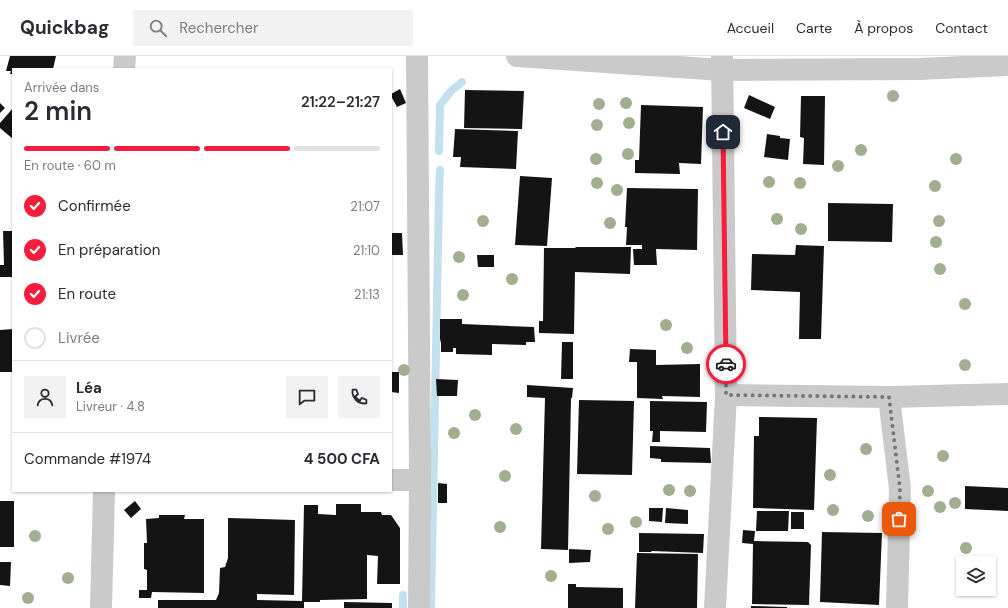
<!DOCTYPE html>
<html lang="fr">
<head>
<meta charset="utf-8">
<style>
	:root { --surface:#fff; --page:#f2f2f3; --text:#2b2b33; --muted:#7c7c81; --line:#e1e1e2; --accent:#f61d3d }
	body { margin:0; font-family:"DM Sans",sans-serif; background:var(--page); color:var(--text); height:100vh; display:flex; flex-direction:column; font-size:15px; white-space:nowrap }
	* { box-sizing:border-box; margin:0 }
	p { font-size:13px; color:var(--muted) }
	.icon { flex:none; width:22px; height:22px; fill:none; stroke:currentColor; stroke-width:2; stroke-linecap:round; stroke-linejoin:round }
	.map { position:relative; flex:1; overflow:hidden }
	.drawer { position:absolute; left:12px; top:12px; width:380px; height:424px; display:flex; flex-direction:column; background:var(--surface); border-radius:0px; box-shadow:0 1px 3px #0004 }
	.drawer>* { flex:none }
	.controls { position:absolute; left:956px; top:500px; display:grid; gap:8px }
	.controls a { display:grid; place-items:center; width:40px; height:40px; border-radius:0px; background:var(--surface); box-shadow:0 1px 3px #0004; font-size:20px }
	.pin { position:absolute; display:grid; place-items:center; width:34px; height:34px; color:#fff; margin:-17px; border-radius:8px; box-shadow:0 2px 6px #0006 }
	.courier { position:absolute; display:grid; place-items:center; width:40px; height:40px; margin:-20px; border:3px solid #f61d3d; border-radius:50%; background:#fff; color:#222; box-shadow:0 1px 5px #0007 }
	.summary em { font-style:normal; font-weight:600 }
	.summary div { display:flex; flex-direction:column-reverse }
	.summary { display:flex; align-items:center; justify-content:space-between; height:68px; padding:0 12px }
	h1 { font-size:26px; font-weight:600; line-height:30px }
	.bar { display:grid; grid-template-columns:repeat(4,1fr); gap:6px 4px; align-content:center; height:48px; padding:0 12px }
	.bar i { height:5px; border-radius:3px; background:var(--line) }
	.bar .active { background:var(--accent) }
	.bar p { grid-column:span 4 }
	.line { display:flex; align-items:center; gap:10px; padding:0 12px; border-top:1px solid var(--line) }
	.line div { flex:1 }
	.round { display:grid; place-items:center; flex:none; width:42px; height:42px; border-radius:0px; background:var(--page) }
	ol { padding:0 12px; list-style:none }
	li { display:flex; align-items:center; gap:12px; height:44px }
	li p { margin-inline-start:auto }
	li .icon { padding:4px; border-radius:50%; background:var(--accent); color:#fff; stroke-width:4 }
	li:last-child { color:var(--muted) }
	li i { width:22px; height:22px; border:2px solid var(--line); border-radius:50% }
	header { display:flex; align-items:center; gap:24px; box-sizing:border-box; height:56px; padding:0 20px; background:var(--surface); border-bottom:1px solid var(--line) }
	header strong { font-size:19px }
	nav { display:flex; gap:22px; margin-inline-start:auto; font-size:14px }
	.search { width:280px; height:36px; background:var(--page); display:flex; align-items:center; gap:10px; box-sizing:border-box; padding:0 14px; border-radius:0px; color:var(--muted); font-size:15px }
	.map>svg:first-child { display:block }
</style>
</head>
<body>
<header>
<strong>Quickbag</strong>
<div class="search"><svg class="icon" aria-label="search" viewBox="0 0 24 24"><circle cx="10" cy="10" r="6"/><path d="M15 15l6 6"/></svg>Rechercher</div>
<nav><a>Accueil</a><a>Carte</a><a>À propos</a><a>Contact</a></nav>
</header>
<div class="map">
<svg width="1008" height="552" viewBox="0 0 1008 552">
	<rect width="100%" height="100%" fill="#fff"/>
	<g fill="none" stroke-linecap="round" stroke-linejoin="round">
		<g stroke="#c2e0ee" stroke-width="8">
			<polyline points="439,95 440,49 451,35 462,26"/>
			<polyline points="439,136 440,114"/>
			<polyline points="403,552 403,539"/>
			<polyline points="431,552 439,139"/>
		</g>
	</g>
	<g fill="#141414">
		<polygon points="10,0 56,0 53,13 13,13 13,18 10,18 11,15 6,15"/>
		<polygon points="400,33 406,47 397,51 391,40 391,38"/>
		<polygon points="465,34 524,35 522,73 464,72"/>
		<polygon points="749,39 775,51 770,63 744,52"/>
		<polygon points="801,40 825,40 824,109 803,108 804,82 800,81"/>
		<polygon points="0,47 5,52 0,57"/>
		<polygon points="641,49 703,51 701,108 679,107 680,118 635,117 635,104 639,104"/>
		<polygon points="13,52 13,83 0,72 0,67"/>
		<polygon points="455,73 518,75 516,113 460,111 461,101 453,101"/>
		<polygon points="767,78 780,80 780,82 790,83 788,104 764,101"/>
		<polygon points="520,120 552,122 547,190 515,189"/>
		<polygon points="627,132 698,133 697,194 656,193 657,209 634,209 633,193 642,193 642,189 626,189 627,171 625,171"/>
		<polygon points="828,147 893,148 892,186 828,185"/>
		<polygon points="3,175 13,175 13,221 0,221 0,209 4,209"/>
		<polygon points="391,177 402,177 403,199 391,199"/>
		<polygon points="796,189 824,190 821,283 799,283 800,236 751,234 752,198 795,199"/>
		<polygon points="576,191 631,191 630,218 575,216 574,278 539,277 539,265 543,265 544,192 575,192"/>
		<polygon points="477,199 494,199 494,211 478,211"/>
		<polygon points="440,263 462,263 462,268 534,271 535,286 526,286 526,289 492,288 492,299 456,298 456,292 453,292 453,296 441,296 441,287 440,283"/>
		<polygon points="13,273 12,316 0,316 0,274"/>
		<polygon points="562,286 573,286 573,323 561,323"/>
		<polygon points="630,293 656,294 656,309 700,308 700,341 662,340 663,343 637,342 637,306 629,306"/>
		<polygon points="391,316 399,316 399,337 391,336"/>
		<polygon points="436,323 458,324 457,340 437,340"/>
		<polygon points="527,329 573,332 572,342 571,342 568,494 541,493 545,342 527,341"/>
		<polygon points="579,344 634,345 632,419 577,418"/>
		<polygon points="650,345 707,346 706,376 660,375 660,386 652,386 653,375 650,375"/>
		<polygon points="759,361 817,362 814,454 753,452 754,380 759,380"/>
		<polygon points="650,390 710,392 711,407 661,406 661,403 650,402"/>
		<polygon points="438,427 447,428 447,447 438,447"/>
		<polygon points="965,430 1008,432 1008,455 965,453"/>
		<rect x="0" y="445" width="14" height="46"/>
		<polygon points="135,445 141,453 131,462 124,454"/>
		<polygon points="336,448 361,448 361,456 381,456 382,459 391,459 400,472 400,528 377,528 378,500 367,499 367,543 320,544 320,546 304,546 304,552 158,552 158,544 216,544 219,537 220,512 225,511 228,502 228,462 295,464 294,539 257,538 257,544 302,545 304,449 318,449 318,458 336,459"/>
		<polygon points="649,452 663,452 662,466 649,465"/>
		<polygon points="666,452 688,454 688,468 665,467"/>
		<polygon points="757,455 789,455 788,475 756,475"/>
		<rect x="791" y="456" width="13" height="17"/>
		<polygon points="159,459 185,459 184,463 204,463 204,537 152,536 151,542 139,542 139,534 147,534 147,514 144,513 144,487 147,487 146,463 159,462"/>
		<polygon points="743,474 755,475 754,485 808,486 811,489 809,549 752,548 753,488 742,487"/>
		<polygon points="822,476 882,477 879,549 820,546"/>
		<polygon points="639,477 704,478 703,497 652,495 651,496 639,496"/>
		<polygon points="569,493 591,494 590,506 569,507"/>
		<polygon points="637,497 698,498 697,552 635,552"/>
		<polygon points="0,506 11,506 10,530 0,529"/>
		<polygon points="568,528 576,528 576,531 623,532 623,552 568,552"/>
		<polygon points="344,546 392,547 392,552 344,552"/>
		<polygon points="751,550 787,551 787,552 751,552"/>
	</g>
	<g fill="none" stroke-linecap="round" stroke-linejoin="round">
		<g stroke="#cacaca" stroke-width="22">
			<polyline points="417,0 420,424 419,552"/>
			<polyline points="517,0 722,14 919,13 1008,9"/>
			<polyline points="124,13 125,0"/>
			<polyline points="726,339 889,341 1008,338"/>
			<polyline points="889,341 900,433 897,552"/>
			<polyline points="391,424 420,424"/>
			<polyline points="101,552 104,435"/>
			<polyline points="715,552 726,339 722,0"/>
		</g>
	</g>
	<g fill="#a1ae90">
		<circle cx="893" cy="40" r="6"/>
		<circle cx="626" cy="47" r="6"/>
		<circle cx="599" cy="48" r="6"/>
		<circle cx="629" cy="67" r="6"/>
		<circle cx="597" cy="69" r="6"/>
		<circle cx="861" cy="94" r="6"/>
		<circle cx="628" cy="98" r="6"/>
		<circle cx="596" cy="103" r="6"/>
		<circle cx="956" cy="103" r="6"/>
		<circle cx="838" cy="110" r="6"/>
		<circle cx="769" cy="126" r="6"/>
		<circle cx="597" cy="127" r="6"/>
		<circle cx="800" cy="127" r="6"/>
		<circle cx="935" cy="130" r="6"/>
		<circle cx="617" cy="134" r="6"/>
		<circle cx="777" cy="163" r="6"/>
		<circle cx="483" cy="165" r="6"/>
		<circle cx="939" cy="165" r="6"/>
		<circle cx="610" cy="167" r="6"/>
		<circle cx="801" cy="173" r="6"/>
		<circle cx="936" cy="186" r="6"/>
		<circle cx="459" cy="201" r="6"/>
		<circle cx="940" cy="213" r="6"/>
		<circle cx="512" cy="223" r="6"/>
		<circle cx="463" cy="239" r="6"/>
		<circle cx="965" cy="248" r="6"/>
		<circle cx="666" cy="269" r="6"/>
		<circle cx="687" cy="292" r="6"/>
		<circle cx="965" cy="309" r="6"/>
		<circle cx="404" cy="314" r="6"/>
		<circle cx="475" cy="359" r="6"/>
		<circle cx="516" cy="373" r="6"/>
		<circle cx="454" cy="377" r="6"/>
		<circle cx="866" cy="393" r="6"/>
		<circle cx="943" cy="400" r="6"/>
		<circle cx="830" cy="419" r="6"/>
		<circle cx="505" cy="420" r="6"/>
		<circle cx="669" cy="434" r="6"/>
		<circle cx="690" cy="435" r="6"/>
		<circle cx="928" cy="435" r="6"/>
		<circle cx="595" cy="440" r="6"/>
		<circle cx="955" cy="447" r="6"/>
		<circle cx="940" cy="451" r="6"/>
		<circle cx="833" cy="454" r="6"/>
		<circle cx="868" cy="460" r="6"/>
		<circle cx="636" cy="466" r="6"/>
		<circle cx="500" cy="471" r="6"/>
		<circle cx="608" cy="473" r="6"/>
		<circle cx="35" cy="480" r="6"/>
		<circle cx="966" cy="492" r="6"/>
		<circle cx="551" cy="520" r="6"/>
		<circle cx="68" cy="522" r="6"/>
		<circle cx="28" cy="542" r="6"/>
	</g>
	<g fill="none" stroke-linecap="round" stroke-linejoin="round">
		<polyline stroke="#767676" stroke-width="4" stroke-dasharray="0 7.2" points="726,308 726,339 889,341 900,433 899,463"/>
		<polyline stroke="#f61d3d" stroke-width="5" points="723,76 726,308"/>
	</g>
</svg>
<div class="controls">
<a><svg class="icon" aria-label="layers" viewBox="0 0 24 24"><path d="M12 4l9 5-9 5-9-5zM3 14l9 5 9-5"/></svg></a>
</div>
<div class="pin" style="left:899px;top:463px;background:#ea580c"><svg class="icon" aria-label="bag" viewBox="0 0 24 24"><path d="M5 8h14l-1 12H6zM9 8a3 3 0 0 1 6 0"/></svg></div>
<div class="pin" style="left:723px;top:76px;background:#1f2937"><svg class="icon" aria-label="home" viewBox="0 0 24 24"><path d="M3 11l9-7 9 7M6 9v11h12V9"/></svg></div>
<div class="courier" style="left:726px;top:308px"><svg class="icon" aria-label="car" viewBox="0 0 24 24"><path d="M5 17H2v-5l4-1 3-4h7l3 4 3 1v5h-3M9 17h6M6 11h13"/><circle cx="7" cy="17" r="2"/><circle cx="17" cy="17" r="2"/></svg></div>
<section class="drawer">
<div class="summary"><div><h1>2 min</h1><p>Arrivée dans</p></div><em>21:22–21:27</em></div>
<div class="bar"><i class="active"></i><i class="active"></i><i class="active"></i><i></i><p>En route · 60 m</p></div>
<ol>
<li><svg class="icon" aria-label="check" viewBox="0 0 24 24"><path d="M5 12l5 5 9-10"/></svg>Confirmée<p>21:07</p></li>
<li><svg class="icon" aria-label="check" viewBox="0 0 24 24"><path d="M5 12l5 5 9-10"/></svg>En préparation<p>21:10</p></li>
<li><svg class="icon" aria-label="check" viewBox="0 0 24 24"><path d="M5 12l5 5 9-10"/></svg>En route<p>21:13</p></li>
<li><i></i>Livrée</li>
</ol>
<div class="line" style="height:72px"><a class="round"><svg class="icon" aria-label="person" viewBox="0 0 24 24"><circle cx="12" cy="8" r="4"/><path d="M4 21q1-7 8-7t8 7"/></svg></a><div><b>Léa</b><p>Livreur · 4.8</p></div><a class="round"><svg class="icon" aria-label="chat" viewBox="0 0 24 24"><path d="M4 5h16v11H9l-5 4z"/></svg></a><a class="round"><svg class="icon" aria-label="phone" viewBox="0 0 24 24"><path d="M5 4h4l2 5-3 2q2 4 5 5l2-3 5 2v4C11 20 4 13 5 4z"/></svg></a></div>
<div class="line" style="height:52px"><div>Commande #1974</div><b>4 500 CFA</b></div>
</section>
</div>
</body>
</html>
